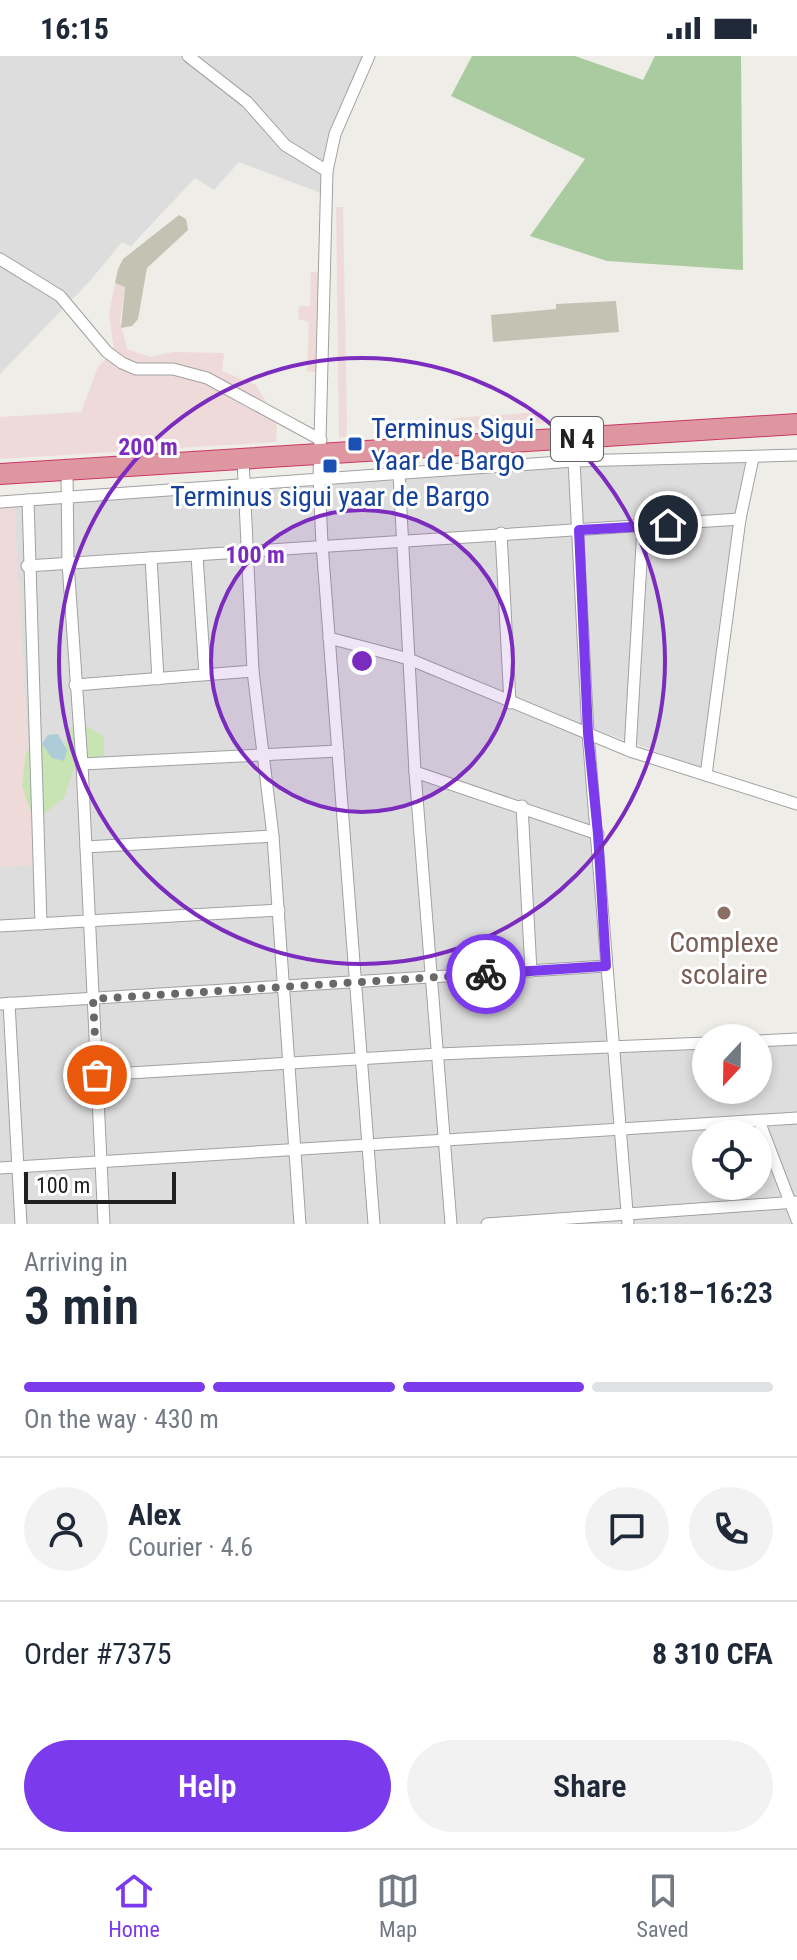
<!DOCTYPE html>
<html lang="en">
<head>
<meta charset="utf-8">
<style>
	:root { --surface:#fff; --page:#f2f2f3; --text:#1f2937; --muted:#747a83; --line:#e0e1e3; --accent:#7c3aed }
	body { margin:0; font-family:"Roboto Condensed",sans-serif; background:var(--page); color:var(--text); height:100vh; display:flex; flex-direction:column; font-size:30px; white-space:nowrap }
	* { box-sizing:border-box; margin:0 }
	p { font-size:26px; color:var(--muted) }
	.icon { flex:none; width:44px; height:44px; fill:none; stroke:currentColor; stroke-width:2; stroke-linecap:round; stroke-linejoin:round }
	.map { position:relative; height:1168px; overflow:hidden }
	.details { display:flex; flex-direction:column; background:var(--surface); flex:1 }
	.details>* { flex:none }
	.needle { width:52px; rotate:202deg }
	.controls { position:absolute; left:692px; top:968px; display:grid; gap:16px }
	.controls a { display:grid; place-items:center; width:80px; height:80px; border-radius:50%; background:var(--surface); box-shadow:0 4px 12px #0003; font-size:40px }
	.scale { position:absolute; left:24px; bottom:20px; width:152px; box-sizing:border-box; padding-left:8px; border:4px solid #202020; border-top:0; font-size:22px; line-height:28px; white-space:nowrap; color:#202020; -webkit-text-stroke:6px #fff; paint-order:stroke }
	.pin { position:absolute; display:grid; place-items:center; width:68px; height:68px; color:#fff; margin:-34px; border:4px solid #fff; border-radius:50%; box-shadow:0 2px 8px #0007 }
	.courier { position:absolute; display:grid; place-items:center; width:80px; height:80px; margin:-40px; border:6px solid #7c3aed; border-radius:50%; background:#fff; color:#222; box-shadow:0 2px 10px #0007 }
	.overview em { font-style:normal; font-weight:600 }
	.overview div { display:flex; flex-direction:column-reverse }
	.overview { display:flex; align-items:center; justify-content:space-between; height:136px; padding:0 24px }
	h1 { font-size:52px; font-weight:600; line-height:60px }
	.bar { display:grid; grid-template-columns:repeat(4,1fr); gap:12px 8px; align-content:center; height:96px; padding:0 24px }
	.bar i { height:10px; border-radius:6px; background:var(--line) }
	.bar .on { background:var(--accent) }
	.bar p { grid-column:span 4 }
	.line { display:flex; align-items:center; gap:20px; padding:0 24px; border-top:2px solid var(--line) }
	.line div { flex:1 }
	.round { display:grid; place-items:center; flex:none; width:84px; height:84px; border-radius:42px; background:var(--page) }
	.button { display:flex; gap:16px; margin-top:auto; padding:16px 24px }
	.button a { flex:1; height:92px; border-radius:48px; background:var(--accent); color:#fff; font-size:32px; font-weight:600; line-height:92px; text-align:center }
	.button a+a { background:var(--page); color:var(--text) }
	.status { display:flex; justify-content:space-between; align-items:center; height:56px; padding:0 40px; background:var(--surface); direction:ltr }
	.status svg { height:22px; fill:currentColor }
	.tabs { display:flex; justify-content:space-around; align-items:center; height:112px; border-top:2px solid var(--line); background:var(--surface); font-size:22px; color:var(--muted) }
	.tabs a { display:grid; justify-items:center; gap:4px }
	.tabs .on { color:var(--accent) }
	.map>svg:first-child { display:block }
</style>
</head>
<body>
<div class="status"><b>16:15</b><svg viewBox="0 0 49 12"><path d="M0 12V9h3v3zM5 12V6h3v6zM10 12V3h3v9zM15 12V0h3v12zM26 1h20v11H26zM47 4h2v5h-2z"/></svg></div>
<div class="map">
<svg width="797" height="1168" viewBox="0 0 797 1168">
	<rect width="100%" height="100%" fill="#efede7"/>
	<g fill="#ddd" fill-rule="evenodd">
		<polygon points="0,0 368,0 334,78 326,139 239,106 214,134 195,122 131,190 122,186 90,225 0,318"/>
		<path d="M 746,399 L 704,713 L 591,672 L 615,987 L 706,982 L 706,1034 L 758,1034 L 758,982 L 709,982 L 797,977 L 797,1168 L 0,1168 L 0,811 L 34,808 L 14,450 L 318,425 ZM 706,1078 L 758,1078 L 758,1130 L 706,1130 Z"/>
	</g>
	<g fill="#eedad8">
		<polygon points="336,151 343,151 347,369 346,381 339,382"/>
		<polygon points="324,215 323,285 315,316 307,315 309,266 298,263 299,250 310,250 311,216"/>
		<polygon points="115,227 125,230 120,265 127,293 150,301 173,296 224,297 222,315 256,329 277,363 276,386 0,403 0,361 81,356 98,311 114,294 109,258"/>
		<polygon points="543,356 544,367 455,374 454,362"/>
		<polygon points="14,450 34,809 0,811 0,451"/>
	</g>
	<g fill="#c2c3b3">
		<polygon points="179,159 186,163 188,174 147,212 138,263 132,270 121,272 125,231 115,227 118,213 123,203"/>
		<polygon points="616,245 619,276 493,286 491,259 556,253 556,248"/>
	</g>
	<polygon fill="#c8e4b2" points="71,671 89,671 104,681 104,698 93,714 74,711 64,742 45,757 30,754 22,730 26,696 42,688 52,702 64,705 65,686"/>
	<polygon fill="#aacaa0" points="472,0 575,0 643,24 655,0 741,0 743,214 607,205 530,180 585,103 451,40"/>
	<polygon fill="#acccd8" points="58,678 67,694 64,705 52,702 42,688 48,679"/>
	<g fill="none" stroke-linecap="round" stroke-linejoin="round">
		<defs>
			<g id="street">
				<polyline points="188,0 247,46 285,89 327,115"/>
				<polyline points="369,0 335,78 327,115 319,422 322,488 374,1168"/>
				<polyline points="0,203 60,240 107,296 122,307 136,313 173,313 207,322 321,384"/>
				<polyline points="243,404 253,615 273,780 300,1168"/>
				<polyline points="574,405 588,677 628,1168"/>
				<polyline points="67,416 68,507 82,708 104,1168"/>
				<polyline points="399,418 415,716 451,1168"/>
				<polyline points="28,444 41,868"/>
				<polyline points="0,446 574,405 797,399"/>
				<polyline points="501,477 510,647"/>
				<polyline points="197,500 205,618"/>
				<polyline points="151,502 158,623"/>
				<polyline points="27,510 740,463"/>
				<polyline points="329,582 409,603 630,695 797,748"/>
				<polyline points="75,629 253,615"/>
				<polyline points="630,695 643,471"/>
				<polyline points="82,708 338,695"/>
				<polyline points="415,716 598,778"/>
				<polyline points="706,719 740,463 753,402"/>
				<polyline points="522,750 531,915"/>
				<polyline points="86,791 273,780"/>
				<polyline points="0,870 279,854"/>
				<polyline points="9,947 21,1168"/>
				<polyline points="0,948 606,910"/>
				<polyline points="758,985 797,983"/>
				<polyline points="97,1019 439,998 706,987"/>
				<polyline points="759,1065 797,1164"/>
				<polyline points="0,1112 797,1062"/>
				<polyline points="487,1168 797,1146"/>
			</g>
			<polyline id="highway" points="0,418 797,368"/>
		</defs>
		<use href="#street" stroke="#a1a1a1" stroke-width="13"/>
		<use href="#highway" stroke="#c93863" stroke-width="22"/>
		<use href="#street" stroke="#fff" stroke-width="11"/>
		<use href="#highway" stroke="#de97a1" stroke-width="20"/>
	</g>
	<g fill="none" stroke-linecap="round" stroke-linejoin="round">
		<polyline stroke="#686866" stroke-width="8" stroke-dasharray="0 14.4" points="97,1019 93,943 486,918"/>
		<polyline stroke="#7c3aed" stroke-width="10" points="486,918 606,910 598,778 588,677 579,474 668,469"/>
	</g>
	<circle cx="362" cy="605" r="151" fill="#7b2cbf" fill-opacity=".12"/>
	<g fill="none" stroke="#7b2cbf" stroke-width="4">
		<circle cx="362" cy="605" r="151"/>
		<circle cx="362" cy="605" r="303"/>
	</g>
	<g fill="#1a4fb4" stroke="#fff" stroke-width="3">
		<rect x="347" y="380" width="16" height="16" rx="4"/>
		<rect x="322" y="402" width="16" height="16" rx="4"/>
	</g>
	<circle fill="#8d6e63" stroke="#fff" stroke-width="3" cx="724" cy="857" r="8"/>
	<g text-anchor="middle" stroke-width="6" stroke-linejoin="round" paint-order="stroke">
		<rect fill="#fff" stroke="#636363" stroke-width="2" x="551" y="361" width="52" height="44" rx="6"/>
		<g font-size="26" font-weight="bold" fill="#202020">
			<text x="577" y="392">N 4</text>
		</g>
		<g font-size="28" fill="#164399" stroke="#fff" text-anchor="start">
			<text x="371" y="382">Terminus Sigui<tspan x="371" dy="32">Yaar de Bargo</tspan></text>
			<text x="330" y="450" text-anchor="middle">Terminus sigui yaar de Bargo</text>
		</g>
		<g font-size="28" fill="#785e54" stroke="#fff">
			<text x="724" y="896">Complexe<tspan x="724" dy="32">scolaire</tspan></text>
		</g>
	</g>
	<circle cx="362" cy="605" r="12" fill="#7b2cbf" stroke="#fff" stroke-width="4"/>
	<g font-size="24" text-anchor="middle" font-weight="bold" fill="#7b2cbf" stroke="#fff" stroke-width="6" stroke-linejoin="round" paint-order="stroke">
		<text x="148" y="399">200 m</text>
		<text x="255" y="507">100 m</text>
	</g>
</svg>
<div class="controls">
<a><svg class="needle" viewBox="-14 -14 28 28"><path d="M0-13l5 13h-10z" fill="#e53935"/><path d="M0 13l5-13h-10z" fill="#747a83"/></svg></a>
<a><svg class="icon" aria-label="locate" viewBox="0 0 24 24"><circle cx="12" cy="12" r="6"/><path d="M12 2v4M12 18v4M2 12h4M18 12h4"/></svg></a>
</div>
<div class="scale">100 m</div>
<div class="pin" style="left:97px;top:1019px;background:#ea580c"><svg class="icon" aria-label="bag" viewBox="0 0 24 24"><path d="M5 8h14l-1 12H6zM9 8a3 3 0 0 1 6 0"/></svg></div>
<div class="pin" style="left:668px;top:469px;background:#1f2937"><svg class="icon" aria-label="home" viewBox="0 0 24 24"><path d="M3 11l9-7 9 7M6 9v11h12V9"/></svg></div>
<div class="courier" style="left:486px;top:918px"><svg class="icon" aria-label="bike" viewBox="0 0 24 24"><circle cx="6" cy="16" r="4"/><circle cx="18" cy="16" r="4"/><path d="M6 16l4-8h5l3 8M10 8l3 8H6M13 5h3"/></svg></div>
</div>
<section class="details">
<div class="overview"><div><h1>3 min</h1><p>Arriving in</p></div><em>16:18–16:23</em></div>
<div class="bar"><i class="on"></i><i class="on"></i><i class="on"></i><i></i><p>On the way · 430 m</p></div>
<div class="line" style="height:144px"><a class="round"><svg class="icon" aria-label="person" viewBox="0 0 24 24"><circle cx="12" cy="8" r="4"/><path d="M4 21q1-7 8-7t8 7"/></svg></a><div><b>Alex</b><p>Courier · 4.6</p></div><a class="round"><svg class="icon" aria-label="chat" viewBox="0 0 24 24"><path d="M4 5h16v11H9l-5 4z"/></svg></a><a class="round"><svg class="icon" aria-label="phone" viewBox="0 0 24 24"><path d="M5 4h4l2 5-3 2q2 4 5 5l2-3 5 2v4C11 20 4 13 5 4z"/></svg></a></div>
<div class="line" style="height:104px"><div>Order #7375</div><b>8 310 CFA</b></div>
<div class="button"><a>Help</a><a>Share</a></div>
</section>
<nav class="tabs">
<a class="on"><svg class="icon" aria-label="home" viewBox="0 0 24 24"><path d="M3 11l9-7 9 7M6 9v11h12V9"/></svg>Home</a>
<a><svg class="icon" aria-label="map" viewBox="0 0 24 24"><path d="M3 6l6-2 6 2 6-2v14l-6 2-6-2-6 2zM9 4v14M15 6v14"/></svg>Map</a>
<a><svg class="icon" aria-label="saved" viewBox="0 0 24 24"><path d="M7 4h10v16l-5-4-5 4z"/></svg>Saved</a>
</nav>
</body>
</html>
